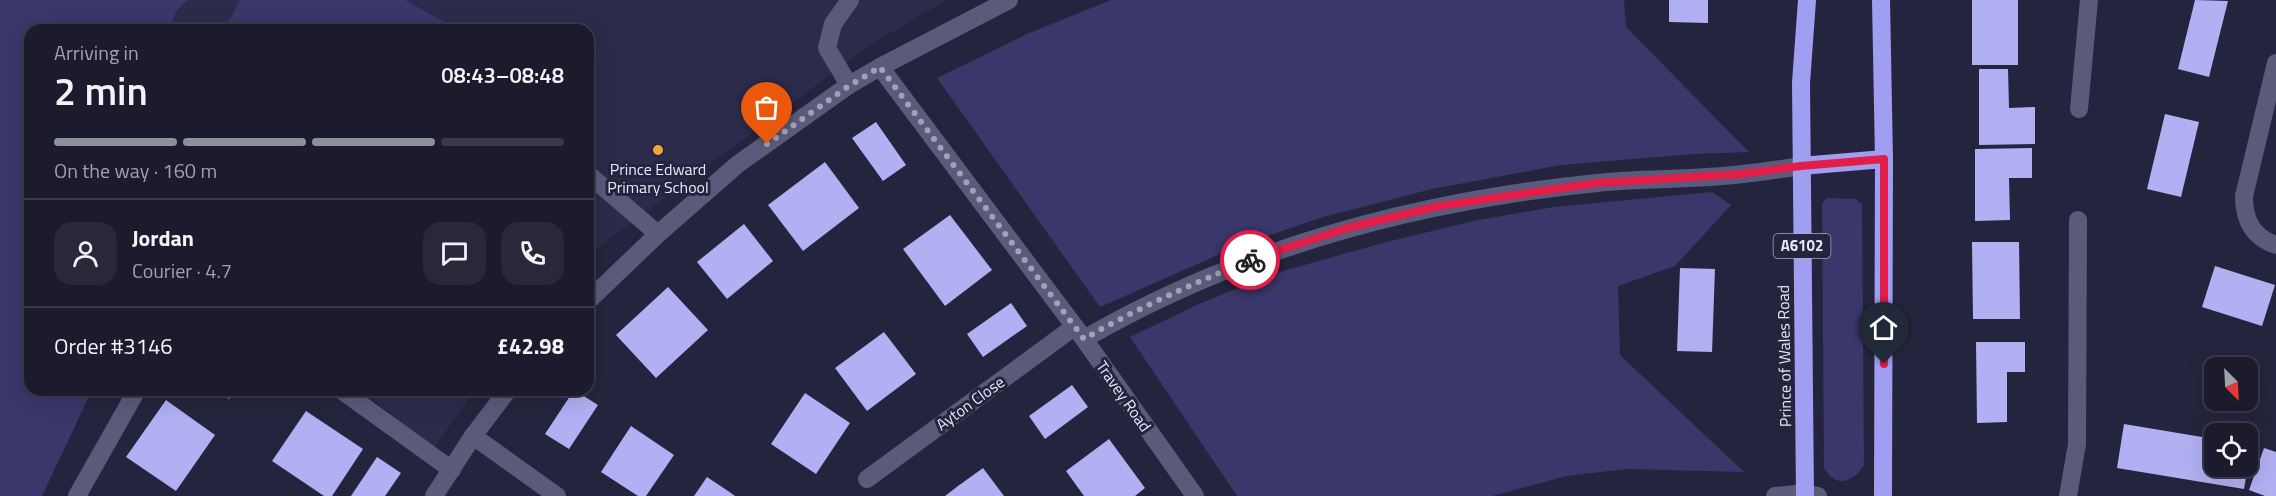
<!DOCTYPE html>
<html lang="en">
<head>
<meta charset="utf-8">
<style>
	:root { --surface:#1c1b2e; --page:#29283a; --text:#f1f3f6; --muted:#a0a1aa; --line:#3a394a; --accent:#8c9099 }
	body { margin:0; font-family:"Titillium Web",sans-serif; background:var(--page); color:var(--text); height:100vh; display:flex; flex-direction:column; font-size:22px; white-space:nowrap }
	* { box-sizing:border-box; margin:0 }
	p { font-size:20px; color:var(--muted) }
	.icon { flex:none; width:33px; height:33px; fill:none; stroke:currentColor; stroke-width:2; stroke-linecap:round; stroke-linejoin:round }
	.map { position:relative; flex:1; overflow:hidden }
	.drawer { position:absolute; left:24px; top:24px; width:570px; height:372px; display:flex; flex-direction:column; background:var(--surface); border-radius:18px; box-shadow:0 6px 24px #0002,0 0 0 2px var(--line) }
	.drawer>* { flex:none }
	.needle { width:39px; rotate:156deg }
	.fabs { position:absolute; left:2204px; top:357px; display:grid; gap:12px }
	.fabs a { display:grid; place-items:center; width:54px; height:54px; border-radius:12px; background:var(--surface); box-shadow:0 6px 24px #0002,0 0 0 2px var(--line); font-size:30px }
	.pin { position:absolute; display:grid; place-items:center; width:51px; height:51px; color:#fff; margin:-62px -26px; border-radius:50% 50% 50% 0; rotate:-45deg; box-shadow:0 0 6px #0007 }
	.pin .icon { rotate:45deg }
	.courier { position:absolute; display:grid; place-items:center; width:60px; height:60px; margin:-30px; border:4px solid #e11d48; border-radius:50%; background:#fff; color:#222; box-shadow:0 2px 8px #0007 }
	.head em { font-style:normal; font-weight:600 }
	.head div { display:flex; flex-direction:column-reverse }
	.head { display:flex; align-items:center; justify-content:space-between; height:102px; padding:0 30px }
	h1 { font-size:39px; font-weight:600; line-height:45px }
	.bar { display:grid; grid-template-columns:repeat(4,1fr); gap:9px 6px; align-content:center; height:72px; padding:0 30px }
	.bar i { height:8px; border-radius:4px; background:var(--line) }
	.bar .selected { background:var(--accent) }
	.bar p { grid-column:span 4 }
	.line { display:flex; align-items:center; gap:15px; padding:0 30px; border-top:2px solid var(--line) }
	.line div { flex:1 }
	.round { display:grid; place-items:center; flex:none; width:63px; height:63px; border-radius:18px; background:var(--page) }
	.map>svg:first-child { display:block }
</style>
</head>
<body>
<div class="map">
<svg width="2276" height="496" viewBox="0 0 2276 496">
	<rect width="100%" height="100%" fill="#25243e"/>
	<g fill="#2c2b4b">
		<polygon points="188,0 947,0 870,45 588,255 588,30 169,30 177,10"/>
		<polygon points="362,390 475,390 433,449"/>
	</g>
	<g fill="#3a376a">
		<polygon points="0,0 188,0 177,10 169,30 30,30 30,390 92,390 42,496 0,496"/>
		<polygon points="240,0 405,0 450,25 448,30 241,30 228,23"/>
		<polygon points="1111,0 1624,0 1626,27 1749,152 1694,154 1561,165 1432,189 1323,217 1243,244 1100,307 937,78 1027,34"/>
		<polygon points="1712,192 1731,205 1675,266 1618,286 1620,355 1744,472 1626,469 1567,476 1492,496 1237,496 1130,337 1199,304 1276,273 1379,244 1473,221 1554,207"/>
		<path d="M 1826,198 L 1855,199 L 1862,204 L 1864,465 C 1853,483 1835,488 1824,468 L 1822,204 Z"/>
	</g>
	<g fill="#b0b0f3">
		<polygon points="1669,0 1708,0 1708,23 1669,22"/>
		<rect x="1972" y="0" width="46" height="65"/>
		<polygon points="2195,0 2228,1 2209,77 2178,69"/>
		<polygon points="1979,69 2008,69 2009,108 2035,107 2035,144 1979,145"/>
		<polygon points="2165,114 2199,122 2181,197 2147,189"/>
		<polygon points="876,122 906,165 883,181 852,138"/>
		<polygon points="2032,148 2032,178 2009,178 2010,220 1975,221 1975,149"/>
		<polygon points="825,162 859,208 803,251 768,205"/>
		<polygon points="950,215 992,270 945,306 903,249"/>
		<polygon points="744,224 773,261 727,299 697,262"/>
		<polygon points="1972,242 2019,242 2020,319 1973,319"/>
		<polygon points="2215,266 2275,285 2262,326 2202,307"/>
		<polygon points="1680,268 1715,269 1712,352 1677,351"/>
		<polygon points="668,287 708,330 656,378 616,335"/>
		<polygon points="1011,303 1027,326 983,357 967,334"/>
		<polygon points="884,332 916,374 867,411 835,368"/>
		<polygon points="1976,342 2025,342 2025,372 2007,372 2007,422 1977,423"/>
		<polygon points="1072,385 1088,407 1045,439 1029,416"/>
		<polygon points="215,390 236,390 229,399"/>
		<polygon points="574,390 598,405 569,449 545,434"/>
		<polygon points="805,393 850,423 816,474 771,444"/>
		<polygon points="166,400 215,435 176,491 126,457"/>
		<polygon points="306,411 363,449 332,496 324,496 272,461"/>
		<polygon points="2124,424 2214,439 2214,466 2248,466 2244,489 2117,468"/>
		<polygon points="631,426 674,455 646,496 638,496 601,472"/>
		<polygon points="1109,439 1145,488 1135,496 1084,496 1066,471"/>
		<polygon points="2264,448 2276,452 2276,496 2265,496 2249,490"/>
		<polygon points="377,457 401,473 385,496 351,496"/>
		<polygon points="983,468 1004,496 945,496 958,486"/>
		<polygon points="707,477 728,491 735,496 694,496"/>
	</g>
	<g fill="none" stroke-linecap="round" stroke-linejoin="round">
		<g stroke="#5a5a7b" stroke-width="18">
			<polyline points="849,85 827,48 833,24 850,0"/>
			<polyline points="588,174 658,234"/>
			<polyline points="341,390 452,470"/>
		</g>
		<g stroke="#5a5a7b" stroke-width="18">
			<path d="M 2276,63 L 2244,196 C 2244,220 2252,237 2276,245"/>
			<polyline points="880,67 1084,339 1195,496"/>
			<polyline points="2079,109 2089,0"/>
			<polyline points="588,301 658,234 738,164 849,85 880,67 1009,0"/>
			<path d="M 1084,339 C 1241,248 1417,201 1597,183 C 1645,178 1694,180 1743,174 C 1762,172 1782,169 1801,166"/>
			<polyline points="473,436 557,496"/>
			<polyline points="867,479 1074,327"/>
			<polyline points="77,496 137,390"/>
			<polyline points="434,496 473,436 508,390"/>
			<polyline points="1775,496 1805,493 1818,496"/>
			<polyline points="2068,496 2077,444 2078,220"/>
		</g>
		<g stroke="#a09ef0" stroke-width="18">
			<polyline points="1881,0 1884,159 1883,496"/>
			<polyline points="1801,166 1884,159"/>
			<polyline points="1805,496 1801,83 1807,0"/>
		</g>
	</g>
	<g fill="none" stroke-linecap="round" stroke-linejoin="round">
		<path stroke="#a2a2b6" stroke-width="6" stroke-dasharray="0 10.8" d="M 767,144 L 849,86 L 880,67 L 1084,339 C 1137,308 1193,284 1250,260"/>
		<polyline stroke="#e11d48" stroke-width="8" points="1250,260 1347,228 1439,206 1597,183 1741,174 1801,166 1884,159 1884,364"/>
	</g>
	<circle fill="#eda83c" stroke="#25243e" stroke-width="2" cx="658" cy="150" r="6"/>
	<g text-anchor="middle" stroke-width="6" stroke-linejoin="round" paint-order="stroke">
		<rect fill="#25243e" stroke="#abacc0" stroke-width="1.5" x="1773.5" y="234" width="57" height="24" rx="4.5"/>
		<g font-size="15" font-weight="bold" fill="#e5e6f7">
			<text x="1802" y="251">A6102</text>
		</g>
		<g font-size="16" fill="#e5e6f7" stroke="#25243e">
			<text x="658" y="175">Prince Edward<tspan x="658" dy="18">Primary School</tspan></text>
		</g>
		<g font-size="16" fill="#e5e6f7" stroke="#25243e">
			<text transform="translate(1784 356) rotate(-91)" y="6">Prince of Wales Road</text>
			<text transform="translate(1124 396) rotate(55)" y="6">Travey Road</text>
			<text transform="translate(970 403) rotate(-36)" y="6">Ayton Close</text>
		</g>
	</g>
</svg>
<div class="fabs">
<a><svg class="needle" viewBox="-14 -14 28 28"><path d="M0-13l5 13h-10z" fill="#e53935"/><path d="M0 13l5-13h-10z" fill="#a0a1aa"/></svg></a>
<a><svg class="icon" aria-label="locate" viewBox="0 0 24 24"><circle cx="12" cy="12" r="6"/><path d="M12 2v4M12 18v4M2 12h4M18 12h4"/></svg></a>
</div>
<div class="pin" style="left:767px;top:144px;background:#ea580c"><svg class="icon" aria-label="bag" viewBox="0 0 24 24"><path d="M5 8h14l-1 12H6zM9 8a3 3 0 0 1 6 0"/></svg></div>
<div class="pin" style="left:1884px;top:364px;background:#1f2937"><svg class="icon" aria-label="home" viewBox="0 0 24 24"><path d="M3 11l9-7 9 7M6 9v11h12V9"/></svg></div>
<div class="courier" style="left:1250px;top:260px"><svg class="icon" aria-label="bike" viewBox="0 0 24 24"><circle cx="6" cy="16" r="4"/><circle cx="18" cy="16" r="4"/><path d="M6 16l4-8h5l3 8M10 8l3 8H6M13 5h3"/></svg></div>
<section class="drawer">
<div class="head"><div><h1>2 min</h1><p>Arriving in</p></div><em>08:43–08:48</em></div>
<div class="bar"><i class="selected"></i><i class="selected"></i><i class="selected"></i><i></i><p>On the way · 160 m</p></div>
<div class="line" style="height:108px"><a class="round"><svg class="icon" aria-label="person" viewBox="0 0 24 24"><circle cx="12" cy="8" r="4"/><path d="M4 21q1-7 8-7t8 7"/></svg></a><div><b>Jordan</b><p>Courier · 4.7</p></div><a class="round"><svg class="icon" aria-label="chat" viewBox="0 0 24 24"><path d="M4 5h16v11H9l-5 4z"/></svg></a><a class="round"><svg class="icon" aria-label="phone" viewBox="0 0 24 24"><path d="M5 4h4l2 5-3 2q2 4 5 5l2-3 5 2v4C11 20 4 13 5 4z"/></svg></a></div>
<div class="line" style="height:78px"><div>Order #3146</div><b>£42.98</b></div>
</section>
</div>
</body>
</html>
